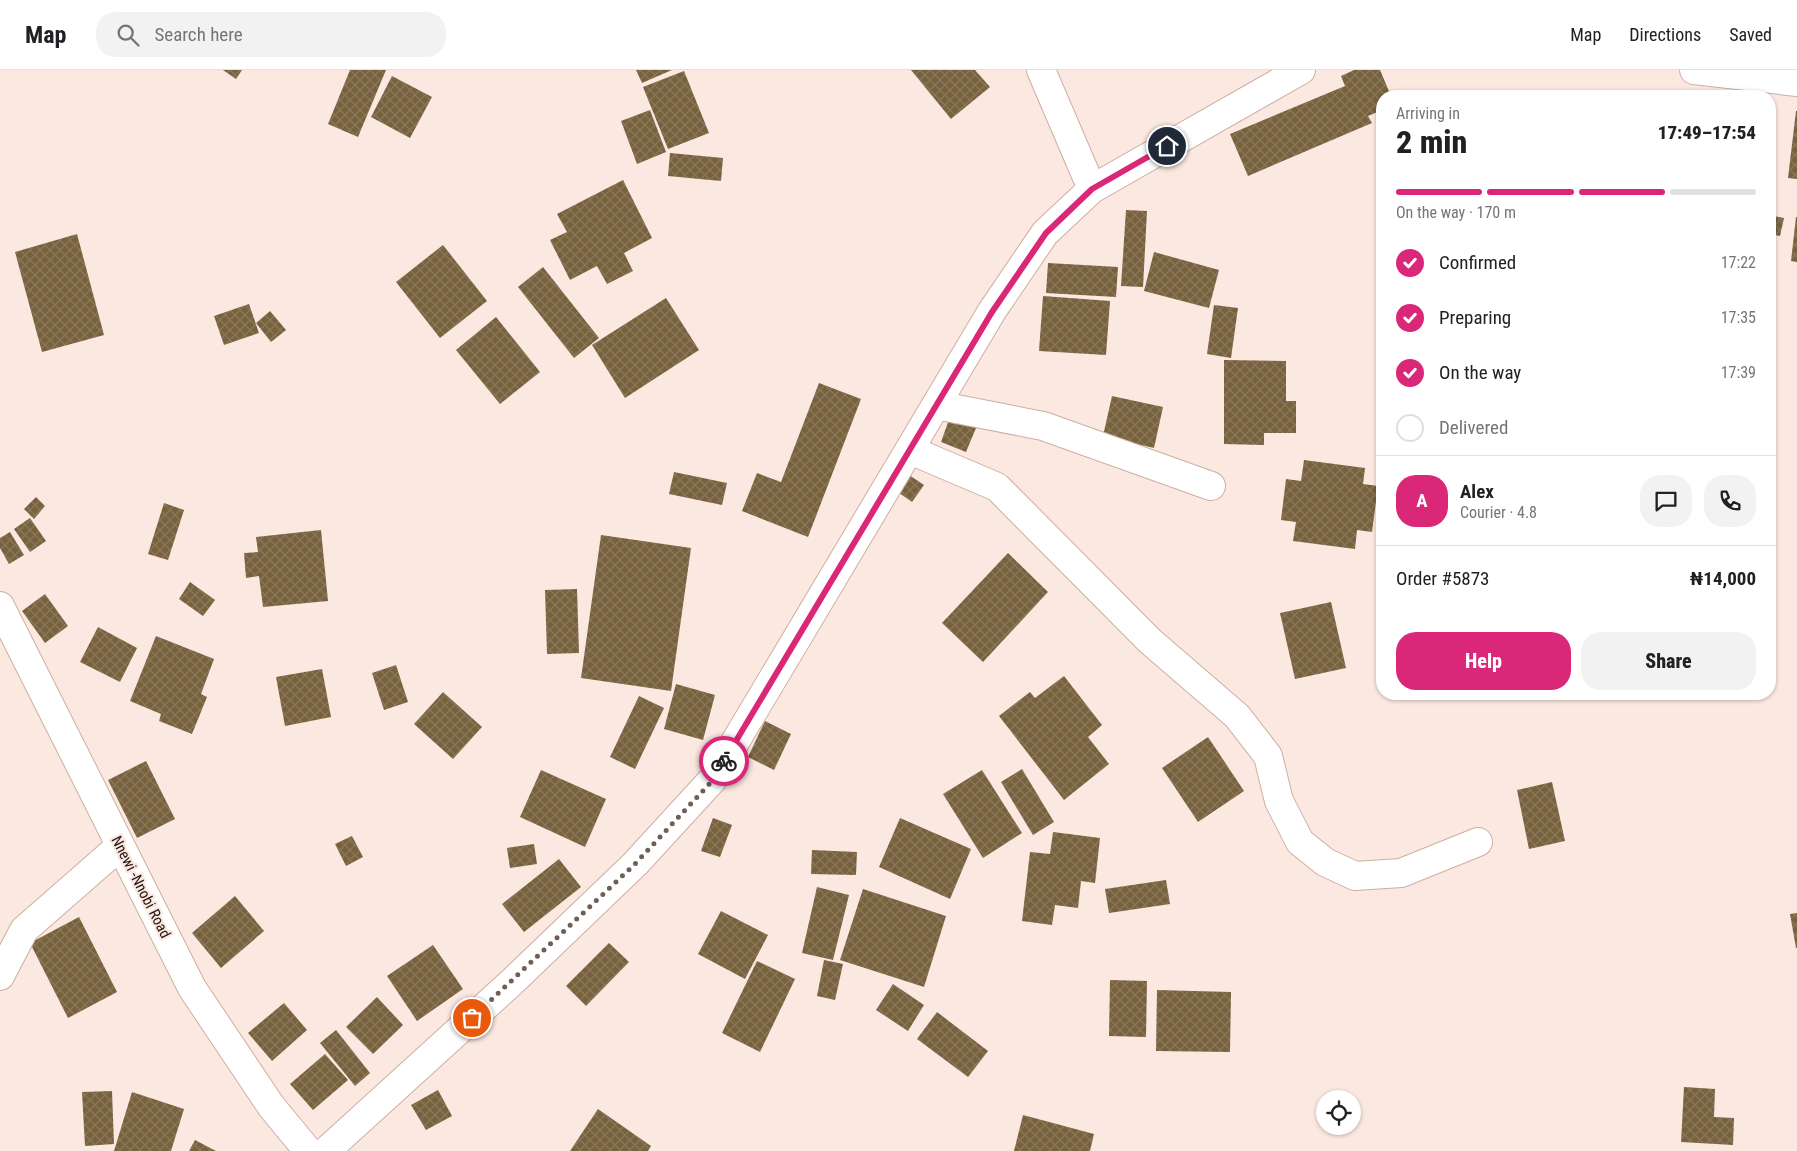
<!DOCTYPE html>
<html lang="en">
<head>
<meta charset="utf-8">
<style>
	:root { --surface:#fff; --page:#f2f2f2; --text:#202124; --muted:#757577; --line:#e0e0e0; --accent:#db2777 }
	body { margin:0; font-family:"Roboto Condensed",sans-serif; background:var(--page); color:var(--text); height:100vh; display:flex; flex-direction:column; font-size:19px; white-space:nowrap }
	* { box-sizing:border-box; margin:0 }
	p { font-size:16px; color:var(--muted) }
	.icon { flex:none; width:28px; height:28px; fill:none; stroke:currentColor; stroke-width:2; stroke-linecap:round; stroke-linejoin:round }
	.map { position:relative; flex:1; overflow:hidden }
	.side { position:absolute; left:1376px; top:20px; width:400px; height:610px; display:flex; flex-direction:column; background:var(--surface); border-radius:20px; box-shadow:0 1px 4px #0004 }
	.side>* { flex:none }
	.tools { position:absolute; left:1316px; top:1020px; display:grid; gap:10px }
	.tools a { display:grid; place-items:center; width:45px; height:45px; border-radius:50%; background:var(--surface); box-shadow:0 1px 4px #0004; font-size:25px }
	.pin { position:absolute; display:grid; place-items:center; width:42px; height:42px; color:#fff; margin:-21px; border:2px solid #fff; border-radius:50%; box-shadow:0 1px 5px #0007 }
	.courier { position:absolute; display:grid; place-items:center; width:50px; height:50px; margin:-25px; border:4px solid #db2777; border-radius:50%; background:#fff; color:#222; box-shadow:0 1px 6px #0007 }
	.summary em { font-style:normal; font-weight:800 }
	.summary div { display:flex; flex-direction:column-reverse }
	.summary { display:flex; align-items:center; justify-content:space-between; height:85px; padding:0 20px }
	h1 { font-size:32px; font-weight:800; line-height:38px }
	.bar { display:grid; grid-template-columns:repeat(4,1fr); gap:8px 5px; align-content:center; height:60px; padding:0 20px }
	.bar i { height:6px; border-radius:4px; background:var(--line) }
	.bar .current { background:var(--accent) }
	.bar p { grid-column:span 4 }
	.line { display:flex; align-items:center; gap:12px; padding:0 20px; border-top:1px solid var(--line) }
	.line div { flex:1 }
	.round { display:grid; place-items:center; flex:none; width:52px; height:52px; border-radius:20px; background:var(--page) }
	ol { padding:0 20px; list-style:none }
	li { display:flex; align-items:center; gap:15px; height:55px }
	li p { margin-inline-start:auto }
	li .icon { padding:5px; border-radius:50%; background:var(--accent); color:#fff; stroke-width:4 }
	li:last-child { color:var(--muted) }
	li i { width:28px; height:28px; border:2px solid var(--line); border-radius:50% }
	.cta { display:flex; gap:10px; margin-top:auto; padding:10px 20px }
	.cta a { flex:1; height:58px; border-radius:20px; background:var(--accent); color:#fff; font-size:20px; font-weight:800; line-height:58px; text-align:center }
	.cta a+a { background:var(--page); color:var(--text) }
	header { display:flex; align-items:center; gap:30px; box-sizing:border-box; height:70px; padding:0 25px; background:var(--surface); border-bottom:1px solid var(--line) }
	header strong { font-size:24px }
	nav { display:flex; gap:28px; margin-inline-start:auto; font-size:18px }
	.search { width:350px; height:45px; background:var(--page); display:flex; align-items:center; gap:12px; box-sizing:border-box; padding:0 18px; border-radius:20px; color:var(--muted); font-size:19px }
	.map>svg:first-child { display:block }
</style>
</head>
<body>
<header>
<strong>Map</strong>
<div class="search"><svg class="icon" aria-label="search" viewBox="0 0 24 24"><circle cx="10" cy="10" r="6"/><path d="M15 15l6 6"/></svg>Search here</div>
<nav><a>Map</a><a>Directions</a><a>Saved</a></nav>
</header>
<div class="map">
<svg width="1797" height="1081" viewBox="0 0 1797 1081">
	<defs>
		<pattern id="building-cross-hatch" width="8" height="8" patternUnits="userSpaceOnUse" patternTransform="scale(1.25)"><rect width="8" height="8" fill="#78613d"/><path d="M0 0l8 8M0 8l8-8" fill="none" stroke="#89775c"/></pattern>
	</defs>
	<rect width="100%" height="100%" fill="#fbe8e0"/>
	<g fill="url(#building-cross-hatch)">
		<polygon points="223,0 242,0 236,9"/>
		<polygon points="350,0 386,0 358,67 328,54"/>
		<polygon points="636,0 672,0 642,13"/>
		<polygon points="911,0 975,0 990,17 951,49"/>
		<polygon points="1354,0 1380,0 1391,26 1382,26 1382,40 1368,46 1372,53 1248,106 1230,64 1345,16 1341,6"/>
		<polygon points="684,1 709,63 668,79 643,17"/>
		<polygon points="392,6 432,27 410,68 371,47"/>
		<polygon points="650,40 666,82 637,94 621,51"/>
		<polygon points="1796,41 1797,41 1797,109 1788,108"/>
		<polygon points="670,83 723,88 721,111 668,106"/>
		<polygon points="623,110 652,168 624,183 633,201 607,214 597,196 570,210 550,170 567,162 557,144"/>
		<polygon points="1126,140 1147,141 1143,217 1121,216"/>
		<polygon points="1770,145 1784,148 1780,166 1770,164"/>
		<polygon points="1796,147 1797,147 1797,192 1791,191"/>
		<polygon points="77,164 104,265 42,282 15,182"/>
		<polygon points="443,175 487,231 440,268 396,212"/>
		<polygon points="1154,182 1219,200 1209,238 1144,221"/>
		<polygon points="1048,193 1118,197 1116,227 1046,223"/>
		<polygon points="543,197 599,268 574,288 518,217"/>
		<polygon points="1043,226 1110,231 1106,285 1039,281"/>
		<polygon points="666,228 699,280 625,328 592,275"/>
		<polygon points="249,234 259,263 224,275 214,246"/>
		<polygon points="1214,235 1238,238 1231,288 1207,284"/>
		<polygon points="270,241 286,260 271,272 256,253"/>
		<polygon points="496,247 540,302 500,334 456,280"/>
		<polygon points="1224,290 1286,291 1286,331 1296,331 1296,363 1264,363 1264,375 1224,374"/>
		<polygon points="819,313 861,329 808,467 742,441 757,403 781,412"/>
		<polygon points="1112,326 1163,337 1154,378 1103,366"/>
		<polygon points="950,347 976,358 966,382 941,372"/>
		<polygon points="1304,390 1365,398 1363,414 1378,416 1372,462 1357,460 1355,479 1293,471 1296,452 1281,450 1286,409 1301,411"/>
		<polygon points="674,402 727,413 722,435 669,424"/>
		<polygon points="906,403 924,415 912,432 895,420"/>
		<polygon points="36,427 45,436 34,449 24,439"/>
		<polygon points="164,433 184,440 168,490 148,484"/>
		<polygon points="30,448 46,471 30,482 14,459"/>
		<polygon points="321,460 328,531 263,537 259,506 246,508 244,483 258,482 256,467"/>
		<polygon points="10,462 24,485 9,494 0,478 0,468"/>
		<polygon points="601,465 691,478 671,621 581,608"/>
		<polygon points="1008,483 1048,522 983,592 942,553"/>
		<polygon points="190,512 215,530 203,546 179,529"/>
		<polygon points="577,519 579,583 547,584 545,520"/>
		<polygon points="45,524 68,556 45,573 22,541"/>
		<polygon points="1331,532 1346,598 1295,609 1280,543"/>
		<polygon points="98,557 137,578 120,612 80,592"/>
		<polygon points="156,566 214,589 201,624 207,627 192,664 159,651 161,644 130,631"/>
		<polygon points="396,595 408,632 384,640 372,603"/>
		<polygon points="322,599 331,647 285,656 276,607"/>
		<polygon points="1064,606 1102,655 1088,667 1109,694 1064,730 999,646 1030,622 1035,628"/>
		<polygon points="676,614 715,625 703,670 664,659"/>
		<polygon points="443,622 482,657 453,689 414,654"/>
		<polygon points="639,626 664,638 635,699 610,687"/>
		<polygon points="765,651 791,664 774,700 748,687"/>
		<polygon points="1208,667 1244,721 1198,752 1162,698"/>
		<polygon points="146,691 175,749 137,768 108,710"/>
		<polygon points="1022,699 1054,752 1033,765 1001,712"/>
		<polygon points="541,700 606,729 585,777 520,747"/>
		<polygon points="982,700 1022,763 983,788 943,724"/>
		<polygon points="1552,712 1565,771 1529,779 1517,720"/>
		<polygon points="713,748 732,755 720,787 701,781"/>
		<polygon points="900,748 971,779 950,829 879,797"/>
		<polygon points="1053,762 1100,768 1095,813 1081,811 1078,838 1055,835 1052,855 1022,851 1030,782 1050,784"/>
		<polygon points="352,766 363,787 346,796 335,774"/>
		<polygon points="534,774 537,794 510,798 507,778"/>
		<polygon points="812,780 857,782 856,805 811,804"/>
		<polygon points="559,789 581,817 524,862 502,834"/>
		<polygon points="1166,810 1170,834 1109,843 1105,819"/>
		<polygon points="817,817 849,825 833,890 802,883"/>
		<polygon points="863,819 946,846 924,917 840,890"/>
		<polygon points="235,826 264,861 221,898 192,863"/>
		<polygon points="721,841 768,865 745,909 698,884"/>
		<polygon points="1797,843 1797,878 1796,878 1790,844"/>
		<polygon points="79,847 117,922 68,948 30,873"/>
		<polygon points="609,873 629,892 586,936 566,916"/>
		<polygon points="433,875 463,919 417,951 387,906"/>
		<polygon points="824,890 843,894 835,930 817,926"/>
		<polygon points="757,891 795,909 760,982 722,963"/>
		<polygon points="1110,910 1147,911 1146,967 1109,966"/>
		<polygon points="893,914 924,935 908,961 876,940"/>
		<polygon points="1157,920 1231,922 1230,982 1156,981"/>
		<polygon points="377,927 403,955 373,984 346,957"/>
		<polygon points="284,933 307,960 272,991 248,963"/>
		<polygon points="937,942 988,981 968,1007 917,969"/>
		<polygon points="336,960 370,1003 355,1016 320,973"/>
		<polygon points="325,984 348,1010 313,1040 290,1014"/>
		<polygon points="1684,1017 1715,1019 1714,1047 1734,1048 1733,1075 1681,1072"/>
		<polygon points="438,1020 452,1046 426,1060 411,1035"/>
		<polygon points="112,1021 114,1074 85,1076 82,1022"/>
		<polygon points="132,1022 184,1039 171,1081 114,1081"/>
		<polygon points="598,1039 651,1076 648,1081 570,1081"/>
		<polygon points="1023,1045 1094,1064 1090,1081 1014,1081"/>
		<polygon points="195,1070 216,1081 189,1081"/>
	</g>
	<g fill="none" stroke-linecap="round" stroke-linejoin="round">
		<defs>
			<g id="street">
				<polyline points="1041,0 1092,119"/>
				<polyline points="1694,0 1797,12"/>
				<polyline points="936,335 1043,356 1211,416"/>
				<polyline points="910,380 997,417 1150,571 1237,646 1268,686 1279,731 1300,772 1325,792 1355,806 1401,803 1478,772"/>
				<polyline points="0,906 24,860 120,776"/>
				<polyline points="326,1081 513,911 635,794 713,709 992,241 1045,163 1092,119 1301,0"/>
			</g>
			<polyline id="secondary" points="0,536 192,918 271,1036 308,1081"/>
		</defs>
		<use href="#street" stroke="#cdafa2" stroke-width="30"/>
		<use href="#secondary" stroke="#cdafa2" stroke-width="30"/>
		<use href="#street" stroke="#fff" stroke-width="28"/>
		<use href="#secondary" stroke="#fff" stroke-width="28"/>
	</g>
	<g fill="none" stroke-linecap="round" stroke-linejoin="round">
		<polyline stroke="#6d6059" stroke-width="5" stroke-dasharray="0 9" points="472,948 635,794 713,710 724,691"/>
		<polyline stroke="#db2777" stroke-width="6" points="724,691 992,242 1046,163 1092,119 1167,76"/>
	</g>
	<g text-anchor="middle" stroke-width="4.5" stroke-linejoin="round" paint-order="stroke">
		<g font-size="15" fill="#211611" stroke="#fbe8e0">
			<text transform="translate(141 817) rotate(63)" y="5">Nnewi -Nnobi Road</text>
		</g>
	</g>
</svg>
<div class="tools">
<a><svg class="icon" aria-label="locate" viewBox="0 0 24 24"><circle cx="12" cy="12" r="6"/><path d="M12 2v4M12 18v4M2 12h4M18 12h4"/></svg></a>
</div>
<div class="pin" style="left:472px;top:948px;background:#ea580c"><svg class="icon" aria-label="bag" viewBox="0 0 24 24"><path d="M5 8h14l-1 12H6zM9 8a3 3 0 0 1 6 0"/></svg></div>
<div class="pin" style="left:1167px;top:76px;background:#1f2937"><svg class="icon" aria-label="home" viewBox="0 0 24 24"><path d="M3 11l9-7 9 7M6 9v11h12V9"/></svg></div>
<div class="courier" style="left:724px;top:691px"><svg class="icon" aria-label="bike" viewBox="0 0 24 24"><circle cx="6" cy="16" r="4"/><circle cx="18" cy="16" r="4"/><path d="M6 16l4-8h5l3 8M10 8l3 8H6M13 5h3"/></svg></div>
<section class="side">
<div class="summary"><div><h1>2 min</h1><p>Arriving in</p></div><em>17:49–17:54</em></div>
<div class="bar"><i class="current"></i><i class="current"></i><i class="current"></i><i></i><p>On the way · 170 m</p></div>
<ol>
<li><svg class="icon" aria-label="check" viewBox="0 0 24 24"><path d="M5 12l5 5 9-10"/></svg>Confirmed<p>17:22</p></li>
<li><svg class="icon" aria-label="check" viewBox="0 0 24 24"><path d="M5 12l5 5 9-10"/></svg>Preparing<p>17:35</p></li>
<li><svg class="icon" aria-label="check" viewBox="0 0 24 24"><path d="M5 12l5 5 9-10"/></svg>On the way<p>17:39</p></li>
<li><i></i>Delivered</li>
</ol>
<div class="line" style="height:90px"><b class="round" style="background:var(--accent);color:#fff">A</b><div><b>Alex</b><p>Courier · 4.8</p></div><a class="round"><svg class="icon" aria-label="chat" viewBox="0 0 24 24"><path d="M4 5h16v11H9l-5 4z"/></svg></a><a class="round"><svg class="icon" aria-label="phone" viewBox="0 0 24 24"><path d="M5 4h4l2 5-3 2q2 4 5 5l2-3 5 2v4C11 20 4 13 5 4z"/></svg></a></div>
<div class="line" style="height:65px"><div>Order #5873</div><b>₦14,000</b></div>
<div class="cta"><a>Help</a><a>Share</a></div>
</section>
</div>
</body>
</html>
